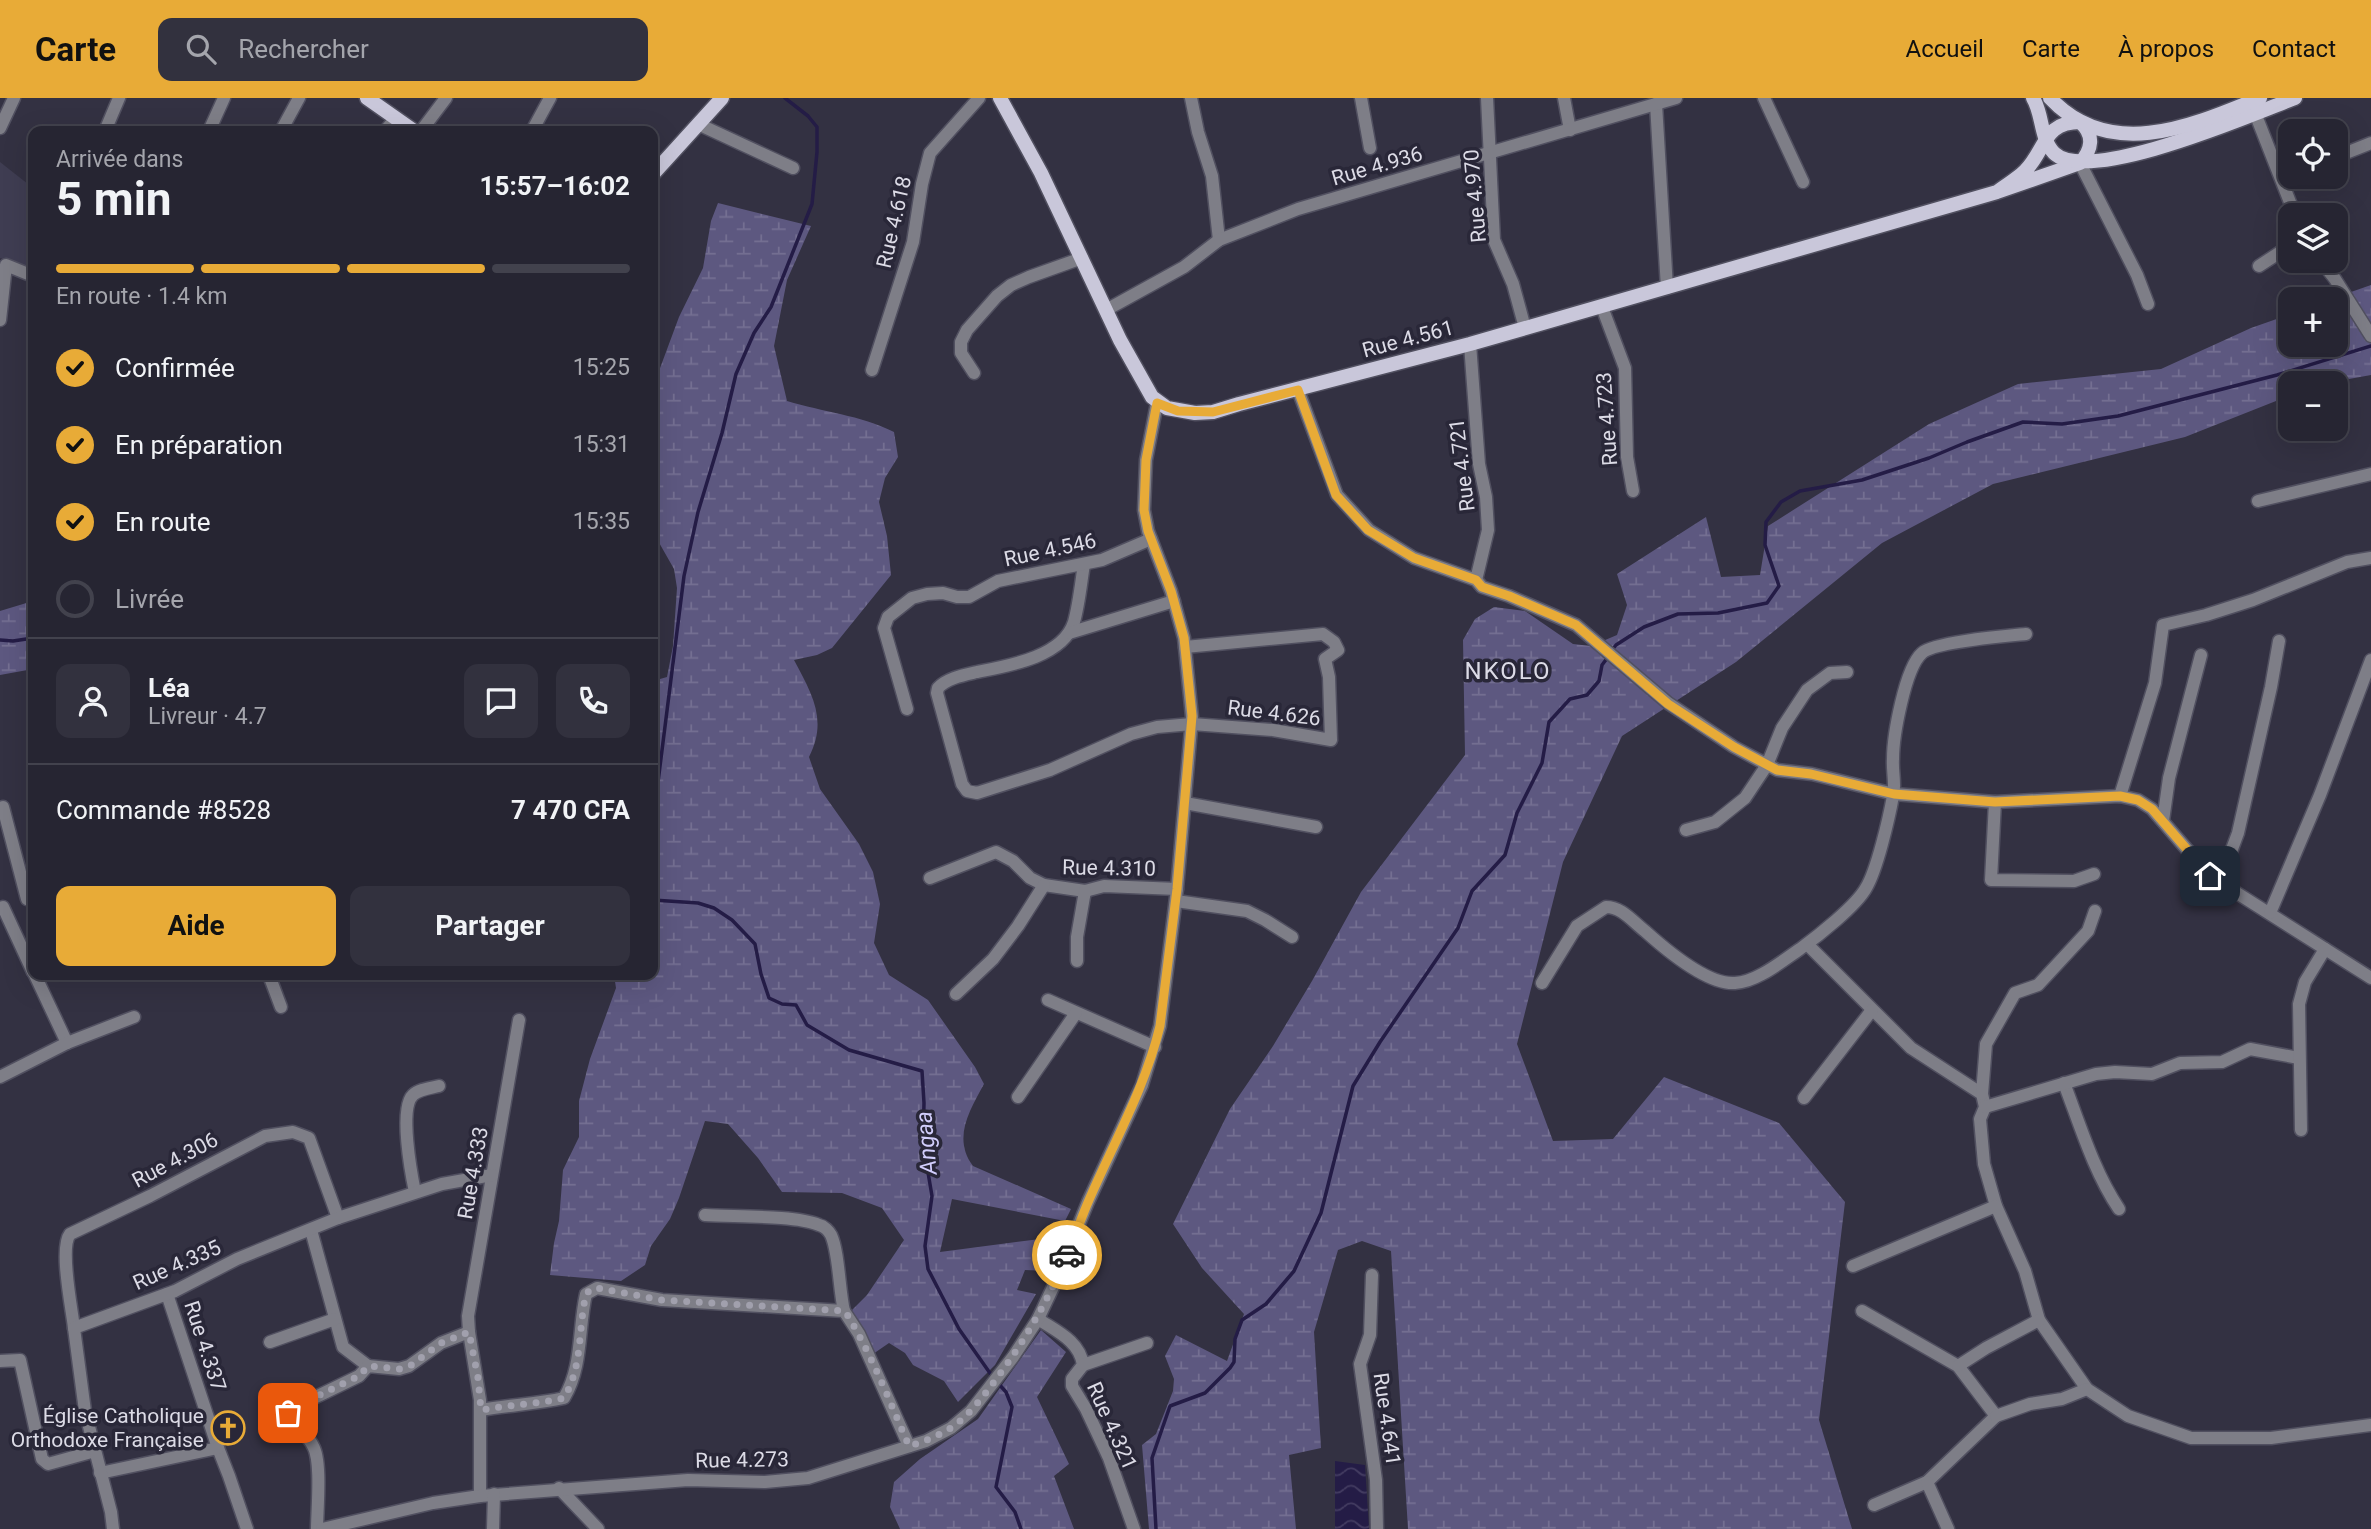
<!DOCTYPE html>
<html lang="fr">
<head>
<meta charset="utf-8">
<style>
	:root { --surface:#262532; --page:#32313e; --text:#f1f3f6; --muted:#a4a5ac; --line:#42424d; --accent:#e8ab37 }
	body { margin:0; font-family:Roboto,sans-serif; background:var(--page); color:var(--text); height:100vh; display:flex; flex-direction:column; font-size:26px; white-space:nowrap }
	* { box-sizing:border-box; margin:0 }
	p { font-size:23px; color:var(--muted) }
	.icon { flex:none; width:38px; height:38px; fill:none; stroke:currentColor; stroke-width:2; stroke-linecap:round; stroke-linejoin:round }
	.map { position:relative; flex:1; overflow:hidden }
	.sheet { position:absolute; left:28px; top:28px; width:630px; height:854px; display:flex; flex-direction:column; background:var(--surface); border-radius:14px; box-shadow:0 7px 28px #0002,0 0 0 2px var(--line) }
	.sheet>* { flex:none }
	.tools { position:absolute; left:2278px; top:21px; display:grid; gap:14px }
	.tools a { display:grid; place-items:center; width:70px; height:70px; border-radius:14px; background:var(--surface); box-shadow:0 7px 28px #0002,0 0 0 2px var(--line); font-size:35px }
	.pin { position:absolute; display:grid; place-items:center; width:60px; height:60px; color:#fff; margin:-30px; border-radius:14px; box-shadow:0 4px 10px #0006 }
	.courier { position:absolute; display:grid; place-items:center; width:70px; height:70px; margin:-35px; border:5px solid #e8ab37; border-radius:50%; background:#fff; color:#222; box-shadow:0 2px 9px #0007 }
	.summary em { font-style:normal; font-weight:700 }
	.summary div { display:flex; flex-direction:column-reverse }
	.summary { display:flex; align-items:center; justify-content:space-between; height:119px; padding:0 28px }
	h1 { font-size:46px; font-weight:700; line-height:52px }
	.bar { display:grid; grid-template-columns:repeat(4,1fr); gap:10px 7px; align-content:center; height:84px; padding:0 28px }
	.bar i { height:9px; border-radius:5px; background:var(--line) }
	.bar .selected { background:var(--accent) }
	.bar p { grid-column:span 4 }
	.line { display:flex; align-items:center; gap:18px; padding:0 28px; border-top:2px solid var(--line) }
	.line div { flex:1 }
	.round { display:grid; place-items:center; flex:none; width:74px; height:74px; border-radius:14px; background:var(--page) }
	ol { padding:0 28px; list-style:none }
	li { display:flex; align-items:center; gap:21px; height:77px }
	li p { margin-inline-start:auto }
	li .icon { padding:7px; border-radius:50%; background:var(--accent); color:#111; stroke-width:4 }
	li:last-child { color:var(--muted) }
	li i { width:38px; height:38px; border:4px solid var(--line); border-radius:50% }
	.action { display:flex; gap:14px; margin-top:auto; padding:14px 28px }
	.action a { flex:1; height:80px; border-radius:14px; background:var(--accent); color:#111; font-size:28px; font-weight:700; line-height:80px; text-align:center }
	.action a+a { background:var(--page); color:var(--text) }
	header { display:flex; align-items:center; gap:42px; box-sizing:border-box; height:98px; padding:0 35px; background:var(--accent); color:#111 }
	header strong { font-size:33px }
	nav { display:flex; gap:38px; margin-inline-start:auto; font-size:24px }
	.search { width:490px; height:63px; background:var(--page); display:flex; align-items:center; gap:18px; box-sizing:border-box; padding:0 24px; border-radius:14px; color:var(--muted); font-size:26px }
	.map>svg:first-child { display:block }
</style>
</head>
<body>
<header>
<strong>Carte</strong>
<div class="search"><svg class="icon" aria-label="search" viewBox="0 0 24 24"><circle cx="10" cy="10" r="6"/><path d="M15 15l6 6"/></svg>Rechercher</div>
<nav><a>Accueil</a><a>Carte</a><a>À propos</a><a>Contact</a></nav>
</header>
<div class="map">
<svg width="2371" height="1431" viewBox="0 0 2371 1431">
	<defs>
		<pattern id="wetland-marsh" width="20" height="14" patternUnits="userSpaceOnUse" patternTransform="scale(1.75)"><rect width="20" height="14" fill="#5d5880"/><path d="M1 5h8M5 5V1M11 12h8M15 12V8" fill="none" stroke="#746f92"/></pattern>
		<pattern id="water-waves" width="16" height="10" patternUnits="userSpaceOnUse" patternTransform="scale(1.75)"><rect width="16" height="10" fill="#241c46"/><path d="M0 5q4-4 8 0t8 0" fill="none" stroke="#433c61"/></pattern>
	</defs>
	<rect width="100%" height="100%" fill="#333142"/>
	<polygon fill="#3f3d52" points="0,64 33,90 33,173 0,160"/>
	<g fill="url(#wetland-marsh)">
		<path d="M 718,105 L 811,128 L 787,182 L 774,248 L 787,303 C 823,314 860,317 894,334 L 898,359 L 885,380 L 879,404 L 887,438 L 891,477 L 832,550 L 817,557 L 794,562 C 812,596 828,622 809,659 L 820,691 L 859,746 L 873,774 L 880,806 L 874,845 L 889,877 L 928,902 L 975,969 L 984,986 C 970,1012 952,1040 973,1068 L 1071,1111 L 1065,1123 L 952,1101 L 940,1154 L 1040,1141 L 1060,1147 L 1049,1173 L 1025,1172 L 1017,1192 L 1036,1196 L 995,1267 L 958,1304 L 944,1283 L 913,1267 L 905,1255 L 889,1245 L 873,1256 L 852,1212 L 867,1197 L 904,1142 L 882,1110 L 842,1095 L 782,1094 L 758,1060 L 728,1026 L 705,1023 L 679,1100 L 670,1121 L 651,1148 L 645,1167 L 621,1183 L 550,1177 L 554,1145 L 559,1123 L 563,1072 L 579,1039 L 579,1003 L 590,961 L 616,890 L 614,877 L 653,877 L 653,583 L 667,579 L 673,548 L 677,490 L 674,471 L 653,434 L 653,289 L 679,219 L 703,170 L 711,123 Z"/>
		<polygon points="2371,187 2371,277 2327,285 2291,285 2291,297 2185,339 1993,386 1882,445 1736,564 1622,638 1563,764 1517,946 1553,1043 1613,1041 1664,979 1779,1025 1845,1104 1819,1322 1852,1431 1408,1431 1391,1153 1362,1143 1338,1152 1314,1234 1321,1350 1289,1357 1296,1431 1149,1431 1142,1347 1156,1336 1173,1293 1174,1281 1165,1258 1176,1237 1227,1263 1244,1216 1202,1170 1173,1126 1230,1011 1273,948 1312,883 1361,794 1465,657 1463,542 1475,521 1494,509 1525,513 1573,546 1591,548 1617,537 1627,507 1617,476 1706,419 1721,479 1760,477 1768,428 1929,326 2018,286 2161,271 2251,230 2291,216 2291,247 2336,247 2336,201 2331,201"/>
		<polygon points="33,503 33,571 0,577 0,513"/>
		<polygon points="1041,1232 1066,1254 1037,1299 1069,1366 1054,1378 1074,1431 900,1431 890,1409 894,1384 920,1361 978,1321"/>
	</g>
	<polygon fill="url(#water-waves)" points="1335,1363 1365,1367 1369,1431 1335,1431"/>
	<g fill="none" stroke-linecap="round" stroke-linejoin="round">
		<g stroke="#241c46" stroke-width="3.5">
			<polyline points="0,542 13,543 33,540"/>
			<polyline points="1612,552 1616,547 1644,529 1678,516 1718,515 1767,505 1779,488 1765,447 1766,424 1781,404 1800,393 1862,382 1929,360 1967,344 2023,324 2062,326 2118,318 2277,277 2371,248"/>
			<polyline points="653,694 658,684 684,478 698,414 722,335 736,276 754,235 771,209 812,106 817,54 817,29 808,18 785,0"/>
			<polyline points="653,802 698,805 714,810 732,822 755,846 761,876 769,900 782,906 796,907 807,927 849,952 922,973 924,1005 923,1045 932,1098 925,1148 928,1171 959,1231 992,1278"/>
			<polyline points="997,1284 1006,1294 1012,1309 996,1389 1015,1414 1021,1431"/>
			<polyline points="1156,1431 1152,1360 1170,1308 1205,1295 1230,1270 1234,1264 1235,1241 1242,1222 1266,1206 1294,1173 1321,1115 1353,988 1380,944 1458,830 1472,793 1505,757 1517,715 1542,665 1549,624 1570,601 1587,597 1599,583 1602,567 1608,559"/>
		</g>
		<defs>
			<g id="minor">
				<polyline points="1191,0 1198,34 1212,78 1219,142"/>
				<polyline points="1361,0 1370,50"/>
				<polyline points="1487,0 1494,142 1513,186 1525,230"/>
				<polyline points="1564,0 1570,32"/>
				<polyline points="1764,0 1803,84"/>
				<polyline points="1656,6 1667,190"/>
				<polyline points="2255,15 2295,117"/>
				<polyline points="698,26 793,70"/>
				<polyline points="0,30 14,0"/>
				<polyline points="105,33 119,0"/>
				<polyline points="209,33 224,0"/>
				<polyline points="281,33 299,0"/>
				<polyline points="385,33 396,20"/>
				<polyline points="421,33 446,0"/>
				<polyline points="532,33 550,0"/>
				<polyline points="2336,59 2371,45"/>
				<polyline points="2080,65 2137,177 2148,206"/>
				<polyline points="2321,163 2335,181 2371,238"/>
				<polyline points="2259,168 2291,147"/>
				<polyline points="1602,209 1625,270 1627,359 1633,393"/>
				<polyline points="1106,212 1184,169 1219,142 1298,111 1676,0"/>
				<polyline points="0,222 6,167 33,178"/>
				<polyline points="1470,246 1479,366 1486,399 1488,432 1476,482"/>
				<polyline points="872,272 913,144 922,86 930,55 979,0"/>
				<polyline points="974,275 961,255 961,244 967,232 997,198 1011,187 1029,179 1082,160"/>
				<polyline points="1298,292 1337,397 1369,432 1414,460 1476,482 1482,489 1509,498 1576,527 1668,605 1734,649 1777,672 1812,676 1894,696 1995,704 2120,698 2138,702 2152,711 2210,778 2371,880"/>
				<polyline points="2258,403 2371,376"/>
				<path d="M 1084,466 C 1081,485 1079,506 1074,524 C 1063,559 1008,568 977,574 C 964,577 947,580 938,590 L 937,595 L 962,686 L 967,693 L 977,695 L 1050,672 L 1131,636 L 1157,629 L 1192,626 L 1273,632 L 1331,642 L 1329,579 L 1325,561 L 1338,552 L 1334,544 L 1323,536 L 1185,549"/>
				<polyline points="1069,535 1174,503"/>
				<polyline points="907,611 884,530 888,519 912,500 927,496 943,495 957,499 969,499 998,483 1102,462 1151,441"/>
				<polyline points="2120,698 2155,585 2163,527 2206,517 2253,502 2347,464 2371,460"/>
				<polyline points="1995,704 1991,782 2074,783 2094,776"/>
				<polyline points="1185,705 1316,729"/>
				<polyline points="3,709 27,801"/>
				<polyline points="2163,723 2169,680 2201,557"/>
				<polyline points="1686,732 1715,724 1745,700 1767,667 1782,630 1807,592 1830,575 1847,574"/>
				<polyline points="930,780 996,754 1013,763 1030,780 1044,787 1085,793 1104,788 1177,791"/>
				<polyline points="2232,792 2225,770 2238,735 2271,589 2279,543"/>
				<polyline points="1176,803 1247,813 1265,822 1292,839"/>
				<polyline points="3,809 33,874"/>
				<polyline points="2270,815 2320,697 2371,562"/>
				<polyline points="1807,846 1911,950 1982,996 1985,1009 1980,1021 1984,1066 1996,1108 2025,1173 2039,1222 2087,1291 2128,1318 2191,1340 2271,1340 2371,1327"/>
				<polyline points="1077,863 1077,839 1085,793"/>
				<polyline points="35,877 67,945"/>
				<polyline points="269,877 281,909"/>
				<path d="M 1542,885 L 1577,828 L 1606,809 C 1622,809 1632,823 1645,833 C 1665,851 1707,887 1735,885 C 1757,884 1782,863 1800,851 C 1818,838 1856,808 1866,790 C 1877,772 1889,720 1893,698 C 1896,687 1892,673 1893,661 C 1893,638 1905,570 1922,555 C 1934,544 2006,538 2026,536"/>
				<polyline points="956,896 993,861 1018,828 1044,787"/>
				<polyline points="1048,902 1155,949"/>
				<polyline points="0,979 67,945 134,919"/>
				<path d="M 2064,985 C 2080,1027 2094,1074 2119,1111"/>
				<polyline points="1982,996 1986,946 2015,895 2038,887 2088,833 2095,813"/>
				<polyline points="1018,999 1076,915"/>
				<polyline points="1804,1000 1872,912"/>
				<polyline points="1985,1009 2096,976 2115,974 2152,976 2180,965 2222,964 2250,951 2299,960"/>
				<polyline points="2301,1032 2299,906 2305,884 2325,851"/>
				<path d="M 415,1094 C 411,1075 399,1010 413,997 C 419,991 431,990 439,988"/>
				<path d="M 705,1117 C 733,1119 795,1117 819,1127 C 824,1128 829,1133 831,1137 C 839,1154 839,1192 844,1213"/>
				<polyline points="311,1132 343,1249 368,1268"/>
				<polyline points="1853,1168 1996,1108"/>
				<polyline points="1372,1177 1370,1237 1360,1266 1376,1382 1377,1431"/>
				<polyline points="167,1196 218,1350 229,1378 247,1431"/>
				<polyline points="1862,1213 1958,1268 1996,1318 1927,1384 1874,1407"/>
				<path d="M 1038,1221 C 1056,1233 1080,1243 1083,1267 L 1072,1281 L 1072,1288 L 1086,1311 L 1109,1360 L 1134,1431"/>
				<path d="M 74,1230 C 72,1211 59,1150 70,1136 L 150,1098 L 265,1038 L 293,1034 L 309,1040 L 338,1120"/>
				<polyline points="469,1234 468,1218 519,922"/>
				<polyline points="270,1244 335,1221"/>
				<polyline points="0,1263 20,1262 42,1361 48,1366 95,1353"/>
				<polyline points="1083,1267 1147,1245"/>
				<polyline points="1958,1268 1986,1250 2039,1222"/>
				<path d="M 481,1312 C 509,1307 536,1306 564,1300 C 583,1268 578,1231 586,1196 L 597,1190 L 662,1202 L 844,1213 L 859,1236 L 909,1348"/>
				<polyline points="1996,1318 2030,1306 2062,1301 2087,1291"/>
				<polyline points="100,1375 218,1350"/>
				<polyline points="1927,1384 1948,1431"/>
				<polyline points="559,1390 598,1431"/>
				<polyline points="113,1431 111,1414 85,1313 74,1230 175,1193 237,1161 338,1120 442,1086 492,1077"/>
				<path d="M 317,1431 C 317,1412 322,1363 313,1348 C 307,1335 290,1326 289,1312 L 359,1278 L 368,1268 L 399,1271 L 409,1268 L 441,1245 L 469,1234 L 480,1302 L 480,1398"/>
				<polyline points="322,1431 433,1405 480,1398 688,1382 765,1384 808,1380 926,1343 951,1330 971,1313 1013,1259 1038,1221 1055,1185 1088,1104 1142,987 1160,928 1177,791 1192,619 1184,540 1171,493 1148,433 1144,412 1146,362 1157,305"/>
				<polyline points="493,1431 494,1396"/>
			</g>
			<g id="major">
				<polyline points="367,0 414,33"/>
				<path d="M 1000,0 L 1041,75 L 1120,242 L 1152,299 L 1167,310 L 1195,315 L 1213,314 L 1239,306 L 1470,246 L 1997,94 L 2080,65 C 2092,52 2095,37 2080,24 C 2043,24 2046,52 2025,73 C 2017,81 2006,87 1997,94"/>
				<path d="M 2033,0 C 2043,16 2040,41 2054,55 C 2087,88 2253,16 2295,0"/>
				<path d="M 2050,0 C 2110,64 2192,28 2260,0"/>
				<polyline points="653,76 722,0"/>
			</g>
		</defs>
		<use href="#minor" stroke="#515060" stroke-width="15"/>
		<use href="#major" stroke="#515060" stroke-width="17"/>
		<use href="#minor" stroke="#7e7e87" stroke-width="12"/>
		<use href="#major" stroke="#c9c7da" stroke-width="14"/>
	</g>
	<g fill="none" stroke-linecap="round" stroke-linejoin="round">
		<path stroke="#a1a0ad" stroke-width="7" stroke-dasharray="0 12.6" d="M 288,1315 L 289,1312 L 359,1278 L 368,1268 L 399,1271 L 410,1268 L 441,1245 L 469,1234 L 478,1280 L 481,1312 C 509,1307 537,1306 564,1300 C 583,1268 578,1231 586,1196 L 591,1191 L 597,1190 L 662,1202 L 845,1213 C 871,1255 889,1302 909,1348 C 923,1344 936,1339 949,1331 C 967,1320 981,1301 994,1284 C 1024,1244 1048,1203 1067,1157"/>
		<path stroke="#e8ab37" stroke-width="9" d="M 1067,1157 C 1075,1139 1081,1120 1089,1102 C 1114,1044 1145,990 1160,928 L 1177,791 L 1192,618 L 1184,540 L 1171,493 L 1148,433 L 1144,412 L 1146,362 L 1157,305 L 1178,313 L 1213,314 L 1298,292 L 1336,397 L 1368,432 L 1414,460 L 1476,482 L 1482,489 L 1509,498 L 1576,527 L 1668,606 L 1734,649 L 1777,672 L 1811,676 L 1894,696 L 1995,704 L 2120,698 L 2138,702 L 2152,711 L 2210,778"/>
	</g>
	<defs>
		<symbol id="church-ring" viewBox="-11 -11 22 22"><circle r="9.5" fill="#292738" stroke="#e8ab37" stroke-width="1.5"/><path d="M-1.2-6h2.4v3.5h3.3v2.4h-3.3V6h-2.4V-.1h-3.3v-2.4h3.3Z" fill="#e8ab37"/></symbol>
	</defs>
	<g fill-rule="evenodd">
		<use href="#church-ring" x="209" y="1311" width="38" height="38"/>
	</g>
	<g text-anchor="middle" stroke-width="7" stroke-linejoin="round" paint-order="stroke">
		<g font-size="21" fill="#dcdbe6" stroke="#292738">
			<text transform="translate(1377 68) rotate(-16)" y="7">Rue 4.936</text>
			<text transform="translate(1475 98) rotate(-95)" y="7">Rue 4.970</text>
			<text transform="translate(894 124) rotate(-77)" y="7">Rue 4.618</text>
			<text transform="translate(1408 241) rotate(-15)" y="7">Rue 4.561</text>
			<text transform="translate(1607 321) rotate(-94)" y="7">Rue 4.723</text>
			<text transform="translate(1462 367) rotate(-97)" y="7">Rue 4.721</text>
			<text transform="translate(1050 452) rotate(-12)" y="7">Rue 4.546</text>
			<text transform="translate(1274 615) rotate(7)" y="7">Rue 4.626</text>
			<text transform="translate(1109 770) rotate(1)" y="7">Rue 4.310</text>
			<text transform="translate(175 1062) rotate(-28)" y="7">Rue 4.306</text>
			<text transform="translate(473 1075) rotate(-80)" y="7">Rue 4.333</text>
			<text transform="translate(177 1167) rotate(-24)" y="7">Rue 4.335</text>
			<text transform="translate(205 1248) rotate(72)" y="7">Rue 4.337</text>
			<text transform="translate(1387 1321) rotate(82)" y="7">Rue 4.641</text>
			<text transform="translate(1112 1328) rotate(66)" y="7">Rue 4.321</text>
			<text transform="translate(742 1362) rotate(-1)" y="7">Rue 4.273</text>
		</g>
		<g font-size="21" fill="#dcdbe6" stroke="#292738" text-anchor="end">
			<text x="204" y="1325">Église Catholique<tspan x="204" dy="24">Orthodoxe Française</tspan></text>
		</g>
		<g font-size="23" font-style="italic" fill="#d2cefc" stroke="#292738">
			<text transform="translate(926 1045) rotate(-95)" y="8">Angaa</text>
		</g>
		<g font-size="24" letter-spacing="2" fill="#dcdbe6" stroke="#292738">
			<text x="1508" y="581">NKOLO</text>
		</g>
	</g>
</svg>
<div class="tools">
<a><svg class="icon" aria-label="locate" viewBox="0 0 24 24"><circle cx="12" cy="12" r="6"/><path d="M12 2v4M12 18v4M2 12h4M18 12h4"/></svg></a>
<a><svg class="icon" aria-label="layers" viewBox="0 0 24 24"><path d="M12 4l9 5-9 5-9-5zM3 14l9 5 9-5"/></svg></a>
<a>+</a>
<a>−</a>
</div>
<div class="pin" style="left:288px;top:1315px;background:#ea580c"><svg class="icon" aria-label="bag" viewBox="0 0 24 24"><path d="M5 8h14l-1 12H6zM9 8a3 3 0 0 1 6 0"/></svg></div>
<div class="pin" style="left:2210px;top:778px;background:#1f2937"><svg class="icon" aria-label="home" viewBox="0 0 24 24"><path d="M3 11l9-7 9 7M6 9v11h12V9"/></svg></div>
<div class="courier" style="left:1067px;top:1157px"><svg class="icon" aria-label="car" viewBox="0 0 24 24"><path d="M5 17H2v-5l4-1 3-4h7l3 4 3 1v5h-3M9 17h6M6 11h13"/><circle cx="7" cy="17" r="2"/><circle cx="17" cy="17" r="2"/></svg></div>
<section class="sheet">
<div class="summary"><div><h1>5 min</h1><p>Arrivée dans</p></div><em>15:57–16:02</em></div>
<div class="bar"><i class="selected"></i><i class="selected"></i><i class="selected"></i><i></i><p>En route · 1.4 km</p></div>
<ol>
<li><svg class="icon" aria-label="check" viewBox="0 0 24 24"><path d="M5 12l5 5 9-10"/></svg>Confirmée<p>15:25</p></li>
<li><svg class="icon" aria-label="check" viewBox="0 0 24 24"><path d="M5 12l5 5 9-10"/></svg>En préparation<p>15:31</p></li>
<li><svg class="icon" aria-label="check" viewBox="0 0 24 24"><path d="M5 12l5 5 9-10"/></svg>En route<p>15:35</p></li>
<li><i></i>Livrée</li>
</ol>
<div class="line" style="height:126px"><a class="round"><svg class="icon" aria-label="person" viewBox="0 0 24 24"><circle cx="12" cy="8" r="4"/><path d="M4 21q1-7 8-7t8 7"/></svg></a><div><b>Léa</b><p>Livreur · 4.7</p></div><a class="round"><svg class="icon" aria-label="chat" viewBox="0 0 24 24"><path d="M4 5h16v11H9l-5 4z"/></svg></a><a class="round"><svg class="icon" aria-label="phone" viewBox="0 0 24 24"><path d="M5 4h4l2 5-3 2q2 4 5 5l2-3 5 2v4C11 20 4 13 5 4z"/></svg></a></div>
<div class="line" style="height:91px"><div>Commande #8528</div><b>7 470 CFA</b></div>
<div class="action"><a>Aide</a><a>Partager</a></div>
</section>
</div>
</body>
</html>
